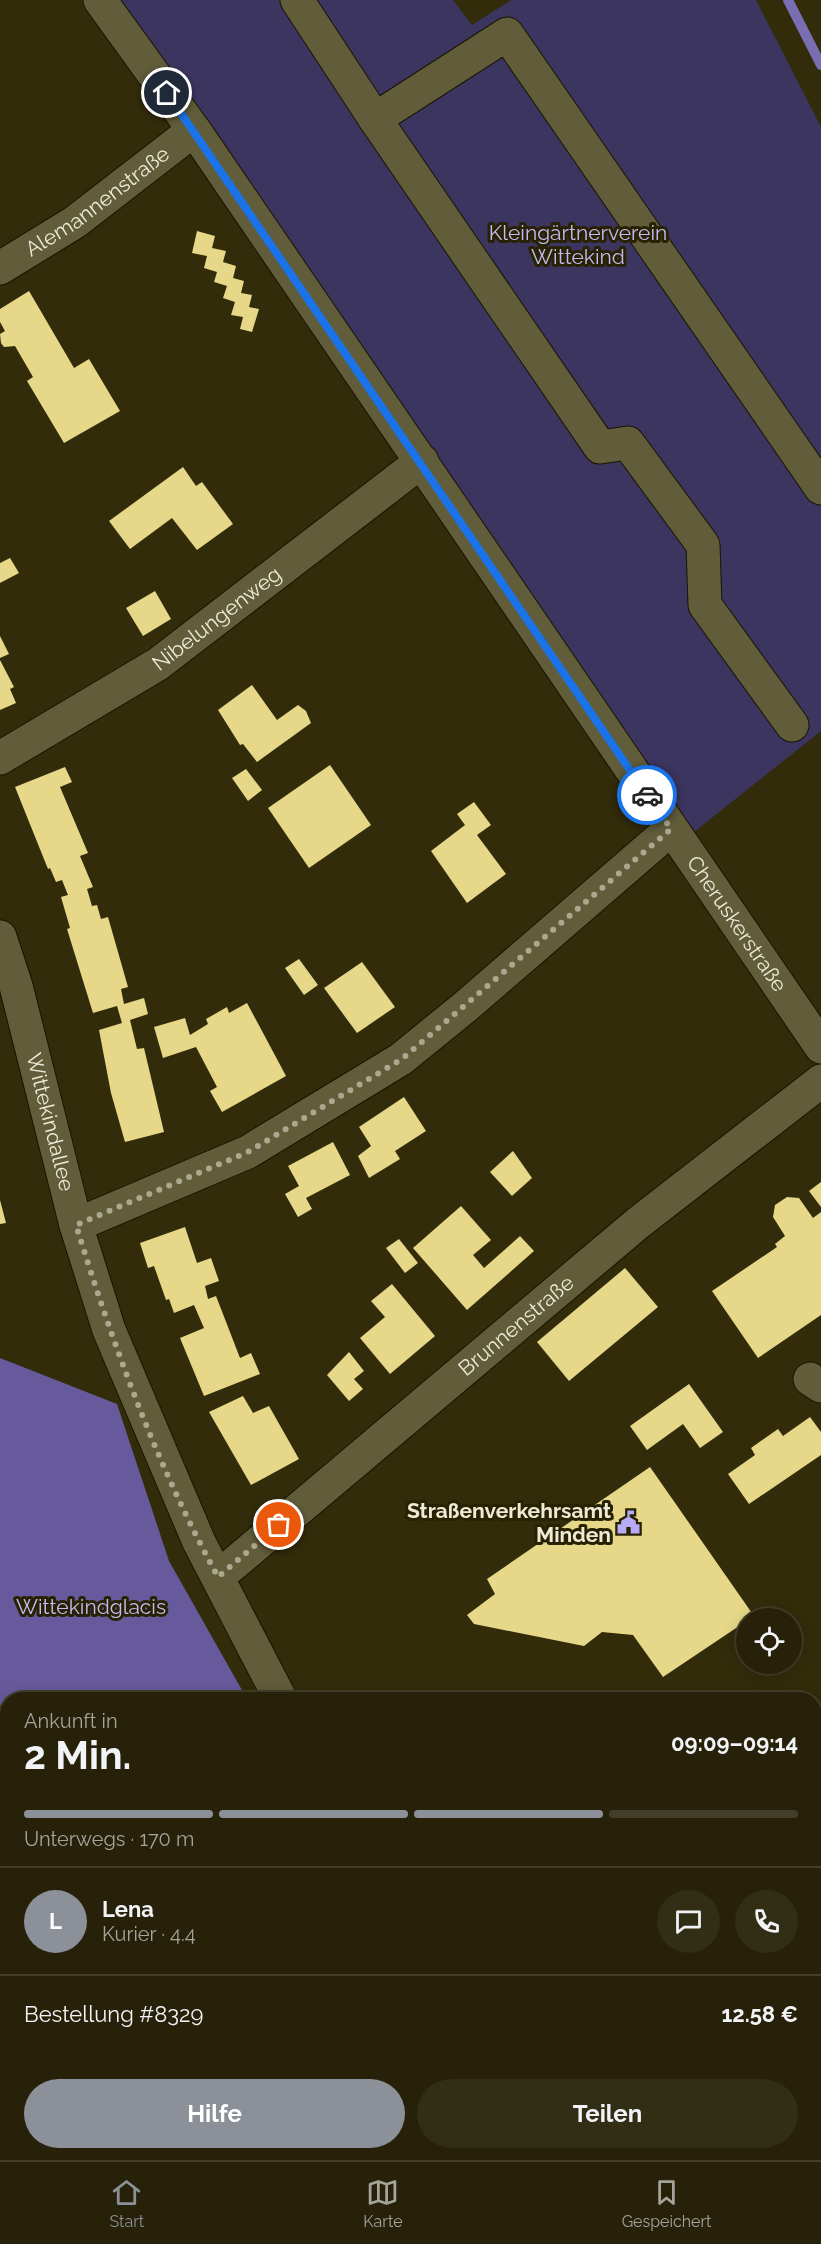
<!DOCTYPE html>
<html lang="de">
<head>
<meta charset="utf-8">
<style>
	:root { --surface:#262108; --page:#322e16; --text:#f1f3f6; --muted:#a4a39c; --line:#423e29; --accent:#8c9099 }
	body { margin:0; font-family:Raleway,sans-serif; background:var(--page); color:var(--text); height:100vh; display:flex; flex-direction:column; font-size:22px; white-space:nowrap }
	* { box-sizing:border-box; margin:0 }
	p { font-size:20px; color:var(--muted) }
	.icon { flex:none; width:33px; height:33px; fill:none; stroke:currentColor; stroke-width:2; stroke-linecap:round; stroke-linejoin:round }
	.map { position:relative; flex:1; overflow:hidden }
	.details { position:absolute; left:0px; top:1692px; width:822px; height:468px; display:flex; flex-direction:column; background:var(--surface); border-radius:24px 24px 0 0; box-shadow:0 3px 15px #0003,0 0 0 2px var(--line) }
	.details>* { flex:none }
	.buttons { position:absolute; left:736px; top:1608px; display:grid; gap:12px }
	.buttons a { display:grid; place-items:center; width:66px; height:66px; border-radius:50%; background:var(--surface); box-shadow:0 3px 15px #0003,0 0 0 2px var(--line); font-size:30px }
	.pin { position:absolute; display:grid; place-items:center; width:51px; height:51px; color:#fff; margin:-26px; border:3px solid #fff; border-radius:50%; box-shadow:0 2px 6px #0007 }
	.courier { position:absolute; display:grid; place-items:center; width:60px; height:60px; margin:-30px; border:4px solid #1a73e8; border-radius:50%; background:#fff; color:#222; box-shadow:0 2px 8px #0007 }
	.head em { font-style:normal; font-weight:700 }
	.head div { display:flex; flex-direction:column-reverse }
	.head { display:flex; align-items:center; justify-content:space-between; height:102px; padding:0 24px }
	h1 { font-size:39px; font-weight:700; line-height:45px }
	.bar { display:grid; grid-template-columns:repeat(4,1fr); gap:9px 6px; align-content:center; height:72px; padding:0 24px }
	.bar i { height:8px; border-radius:4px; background:var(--line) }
	.bar .active { background:var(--accent) }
	.bar p { grid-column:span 4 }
	.line { display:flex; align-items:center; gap:15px; padding:0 24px; border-top:2px solid var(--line) }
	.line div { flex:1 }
	.round { display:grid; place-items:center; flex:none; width:63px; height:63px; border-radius:32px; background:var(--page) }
	.action { display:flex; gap:12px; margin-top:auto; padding:12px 24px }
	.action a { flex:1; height:69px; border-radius:36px; background:var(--accent); color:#fff; font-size:24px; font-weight:700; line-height:69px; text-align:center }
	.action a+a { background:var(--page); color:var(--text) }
	.menu { display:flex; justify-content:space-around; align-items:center; height:84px; border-top:2px solid var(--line); background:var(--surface); font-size:16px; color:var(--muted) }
	.menu a { display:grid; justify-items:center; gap:3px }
	.menu .active { color:var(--accent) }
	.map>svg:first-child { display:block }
</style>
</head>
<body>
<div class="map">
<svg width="821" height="2160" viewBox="0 0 821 2160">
	<rect width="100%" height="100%" fill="#322c0b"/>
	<g fill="#3c355f">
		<polygon points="109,0 453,0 472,25 511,0 756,0 821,127 821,731 694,832"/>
		<polygon points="0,1928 8,1934 8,2152 253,2152 253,2160 0,2160"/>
	</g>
	<polygon fill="#665a9c" points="0,1358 117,1404 169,1561 247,1699 8,1700 7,1791 0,1791"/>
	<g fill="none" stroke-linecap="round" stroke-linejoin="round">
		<polyline stroke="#796eb1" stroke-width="10" points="788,0 821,65"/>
	</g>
	<g fill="#e6d888">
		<polygon points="197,231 215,236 212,248 226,251 223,262 236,266 233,278 244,281 241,293 252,295 249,307 259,309 252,332 240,329 243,317 231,315 235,302 223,298 227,286 214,282 217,272 204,268 207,256 192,253"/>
		<polygon points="29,291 74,368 89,359 120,411 64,443 27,381 33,377 15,346 4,347 1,343 0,334 5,331 0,322 0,309"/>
		<polygon points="183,467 196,486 202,482 233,524 197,550 172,518 130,549 109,521"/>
		<polygon points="10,558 19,573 0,583 0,563"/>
		<polygon points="155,591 171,619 143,636 126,608"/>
		<polygon points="0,636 9,654 0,658"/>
		<polygon points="0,660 14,687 10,689 16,703 0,710"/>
		<polygon points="252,685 277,720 298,705 306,711 311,723 257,762 243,744 240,745 218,710"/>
		<polygon points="330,765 371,825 309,868 268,808"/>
		<polygon points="65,767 72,782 60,787 88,853 80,856 93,887 87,889 92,906 97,905 101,919 108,917 128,987 121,989 124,1004 144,998 148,1014 130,1020 137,1049 144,1048 164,1132 125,1142 111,1093 99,1030 122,1023 117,1006 93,1013 67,929 70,928 61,897 68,895 62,880 56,882 50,868 48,869 15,787"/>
		<polygon points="246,769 262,790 248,801 232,778"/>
		<polygon points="474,802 491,825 477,835 506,874 467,903 431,851 465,825 457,814"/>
		<polygon points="299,959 318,985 304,995 285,968"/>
		<polygon points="362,962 395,1007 357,1033 324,988"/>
		<polygon points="247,1003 286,1076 222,1112 210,1091 217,1087 196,1047 163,1058 154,1027 185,1018 190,1035 208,1024 206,1019 227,1007 229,1013"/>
		<polygon points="404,1097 426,1131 395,1151 400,1159 369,1178 358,1156 371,1146 359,1127"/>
		<polygon points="333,1142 350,1175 306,1198 312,1209 298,1217 285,1194 299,1186 288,1166"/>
		<polygon points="513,1151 532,1178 512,1196 490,1172"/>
		<polygon points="821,1182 821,1207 809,1191"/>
		<polygon points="787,1197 799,1198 813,1218 821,1212 821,1315 758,1358 712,1291 777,1247 775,1244 785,1236 773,1217 775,1205"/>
		<polygon points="0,1200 6,1223 0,1224"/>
		<polygon points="461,1206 491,1240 473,1255 484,1268 520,1236 534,1251 467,1310 413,1248"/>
		<polygon points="185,1227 197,1263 211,1258 219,1281 205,1286 208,1299 216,1296 240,1358 251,1353 260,1374 204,1396 180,1338 204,1328 194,1305 174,1313 169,1299 166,1300 154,1266 148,1268 140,1243"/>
		<polygon points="399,1239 418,1263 405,1273 386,1248"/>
		<polygon points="625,1268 658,1307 569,1381 537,1342"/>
		<polygon points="392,1284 435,1336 390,1374 360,1338 385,1317 371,1301"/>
		<polygon points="349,1352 364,1371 354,1379 363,1389 349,1401 327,1375"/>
		<polygon points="689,1384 723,1432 700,1448 683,1424 647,1450 630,1426"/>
		<polygon points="243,1396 253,1413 269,1406 299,1459 251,1485 209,1412"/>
		<polygon points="810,1417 821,1432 821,1455 749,1504 728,1474 755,1455 751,1448 778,1429 783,1436"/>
		<polygon points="650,1467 754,1616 663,1677 633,1635 602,1632 584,1646 474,1624 467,1615 495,1594 487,1579"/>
		<polygon points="338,2152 380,2152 382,2160 339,2160"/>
		<polygon points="733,2152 761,2152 771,2160 728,2160"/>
	</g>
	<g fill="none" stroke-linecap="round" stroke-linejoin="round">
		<defs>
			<g id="minor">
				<path id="s1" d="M 100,0 L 199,137 L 821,1047"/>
				<polyline points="297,0 375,119 600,447 628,443 703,545 705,605 792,725"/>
				<polyline points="375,119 507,34 821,488"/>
				<path id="s2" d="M 0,268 L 75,222 L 194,130"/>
				<path id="s3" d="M 0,758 L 158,664 L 422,461"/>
				<path id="s4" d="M 0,937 L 16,986 L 76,1225 L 109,1330 L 199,1542 L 281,1700"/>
				<polyline points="76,1225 248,1152 401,1059 465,1007 671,829"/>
				<polyline points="810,1379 821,1386"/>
				<path id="s5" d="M 218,1577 L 638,1223 L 821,1081"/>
				<polyline points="284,2152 285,2160"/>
				<polyline points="613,2152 626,2160"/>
			</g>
			<g id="major">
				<polyline points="0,1825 8,1825"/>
				<polyline points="814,1854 821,1854"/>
				<polyline points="0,1879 8,1879"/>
				<polyline points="814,1909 821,1910"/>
			</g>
		</defs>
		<use href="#minor" stroke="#191400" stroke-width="35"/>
		<use href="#major" stroke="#191400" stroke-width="35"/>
		<use href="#minor" stroke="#615c3a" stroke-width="33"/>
		<use href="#major" stroke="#83793f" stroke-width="33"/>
	</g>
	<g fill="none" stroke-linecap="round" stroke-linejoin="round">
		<path stroke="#aca890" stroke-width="6" stroke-dasharray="0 10.8" d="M 279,1525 L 218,1577 C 157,1466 113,1345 76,1225 L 248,1152 L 402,1059 L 671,829 L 647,795"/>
		<polyline stroke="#1a73e8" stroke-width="8" points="167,93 647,795"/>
	</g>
	<defs>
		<symbol id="civic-bare" viewBox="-9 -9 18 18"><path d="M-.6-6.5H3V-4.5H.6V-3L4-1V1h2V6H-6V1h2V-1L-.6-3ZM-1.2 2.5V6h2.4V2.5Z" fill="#b7abf8" stroke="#282202" stroke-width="2.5" paint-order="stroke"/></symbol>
	</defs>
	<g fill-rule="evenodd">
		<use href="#civic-bare" x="612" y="1506" width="33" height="33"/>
	</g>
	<g text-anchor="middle" stroke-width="6" stroke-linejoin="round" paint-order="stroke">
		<g font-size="21" fill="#edead7" stroke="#282202">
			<text dy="7" stroke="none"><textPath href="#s2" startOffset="118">Alemannenstraße</textPath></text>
			<text dy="7" stroke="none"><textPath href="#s3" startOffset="258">Nibelungenweg</textPath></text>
			<text dy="7" stroke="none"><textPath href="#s1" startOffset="1122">Cheruskerstraße</textPath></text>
			<text dy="7" stroke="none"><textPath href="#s4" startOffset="192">Wittekindallee</textPath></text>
			<text dy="7" stroke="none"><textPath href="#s5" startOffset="390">Brunnenstraße</textPath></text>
		</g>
		<g font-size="21" fill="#c1baf3" stroke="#282202">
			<text x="578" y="240">Kleingärtnerverein<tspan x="578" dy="24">Wittekind</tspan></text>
			<text x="91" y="1614">Wittekindglacis</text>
		</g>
		<g font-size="21" font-weight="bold" fill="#edead7" stroke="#282202" text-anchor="end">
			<text x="611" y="1518">Straßenverkehrsamt<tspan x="611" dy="24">Minden</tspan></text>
		</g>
	</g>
</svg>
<div class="buttons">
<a><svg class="icon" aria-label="locate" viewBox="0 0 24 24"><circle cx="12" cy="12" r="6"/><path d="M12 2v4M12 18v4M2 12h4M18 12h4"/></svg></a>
</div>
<div class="pin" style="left:279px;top:1525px;background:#ea580c"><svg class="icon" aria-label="bag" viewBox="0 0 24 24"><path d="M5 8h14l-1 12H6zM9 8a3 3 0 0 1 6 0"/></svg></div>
<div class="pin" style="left:167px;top:93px;background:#1f2937"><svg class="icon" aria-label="home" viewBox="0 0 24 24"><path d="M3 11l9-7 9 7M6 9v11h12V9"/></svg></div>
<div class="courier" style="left:647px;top:795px"><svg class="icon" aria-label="car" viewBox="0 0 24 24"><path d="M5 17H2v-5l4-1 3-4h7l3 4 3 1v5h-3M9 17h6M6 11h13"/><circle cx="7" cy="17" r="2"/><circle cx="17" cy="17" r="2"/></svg></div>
<section class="details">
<div class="head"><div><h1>2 Min.</h1><p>Ankunft in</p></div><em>09:09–09:14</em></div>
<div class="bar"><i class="active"></i><i class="active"></i><i class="active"></i><i></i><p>Unterwegs · 170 m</p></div>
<div class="line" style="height:108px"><b class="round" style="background:var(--accent);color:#fff">L</b><div><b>Lena</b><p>Kurier · 4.4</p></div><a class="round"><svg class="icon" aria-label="chat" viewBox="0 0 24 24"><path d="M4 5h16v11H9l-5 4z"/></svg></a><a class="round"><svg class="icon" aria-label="phone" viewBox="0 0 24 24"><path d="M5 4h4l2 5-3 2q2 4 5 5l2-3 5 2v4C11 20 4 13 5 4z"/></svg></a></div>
<div class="line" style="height:78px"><div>Bestellung #8329</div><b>12.58 €</b></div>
<div class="action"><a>Hilfe</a><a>Teilen</a></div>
</section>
</div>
<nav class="menu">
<a class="active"><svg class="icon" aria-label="home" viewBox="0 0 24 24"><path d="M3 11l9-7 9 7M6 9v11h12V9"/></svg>Start</a>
<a><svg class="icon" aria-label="map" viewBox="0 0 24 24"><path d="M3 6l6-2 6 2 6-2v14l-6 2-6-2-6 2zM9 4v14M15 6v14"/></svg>Karte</a>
<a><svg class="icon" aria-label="saved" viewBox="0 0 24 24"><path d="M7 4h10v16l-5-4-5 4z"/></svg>Gespeichert</a>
</nav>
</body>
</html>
